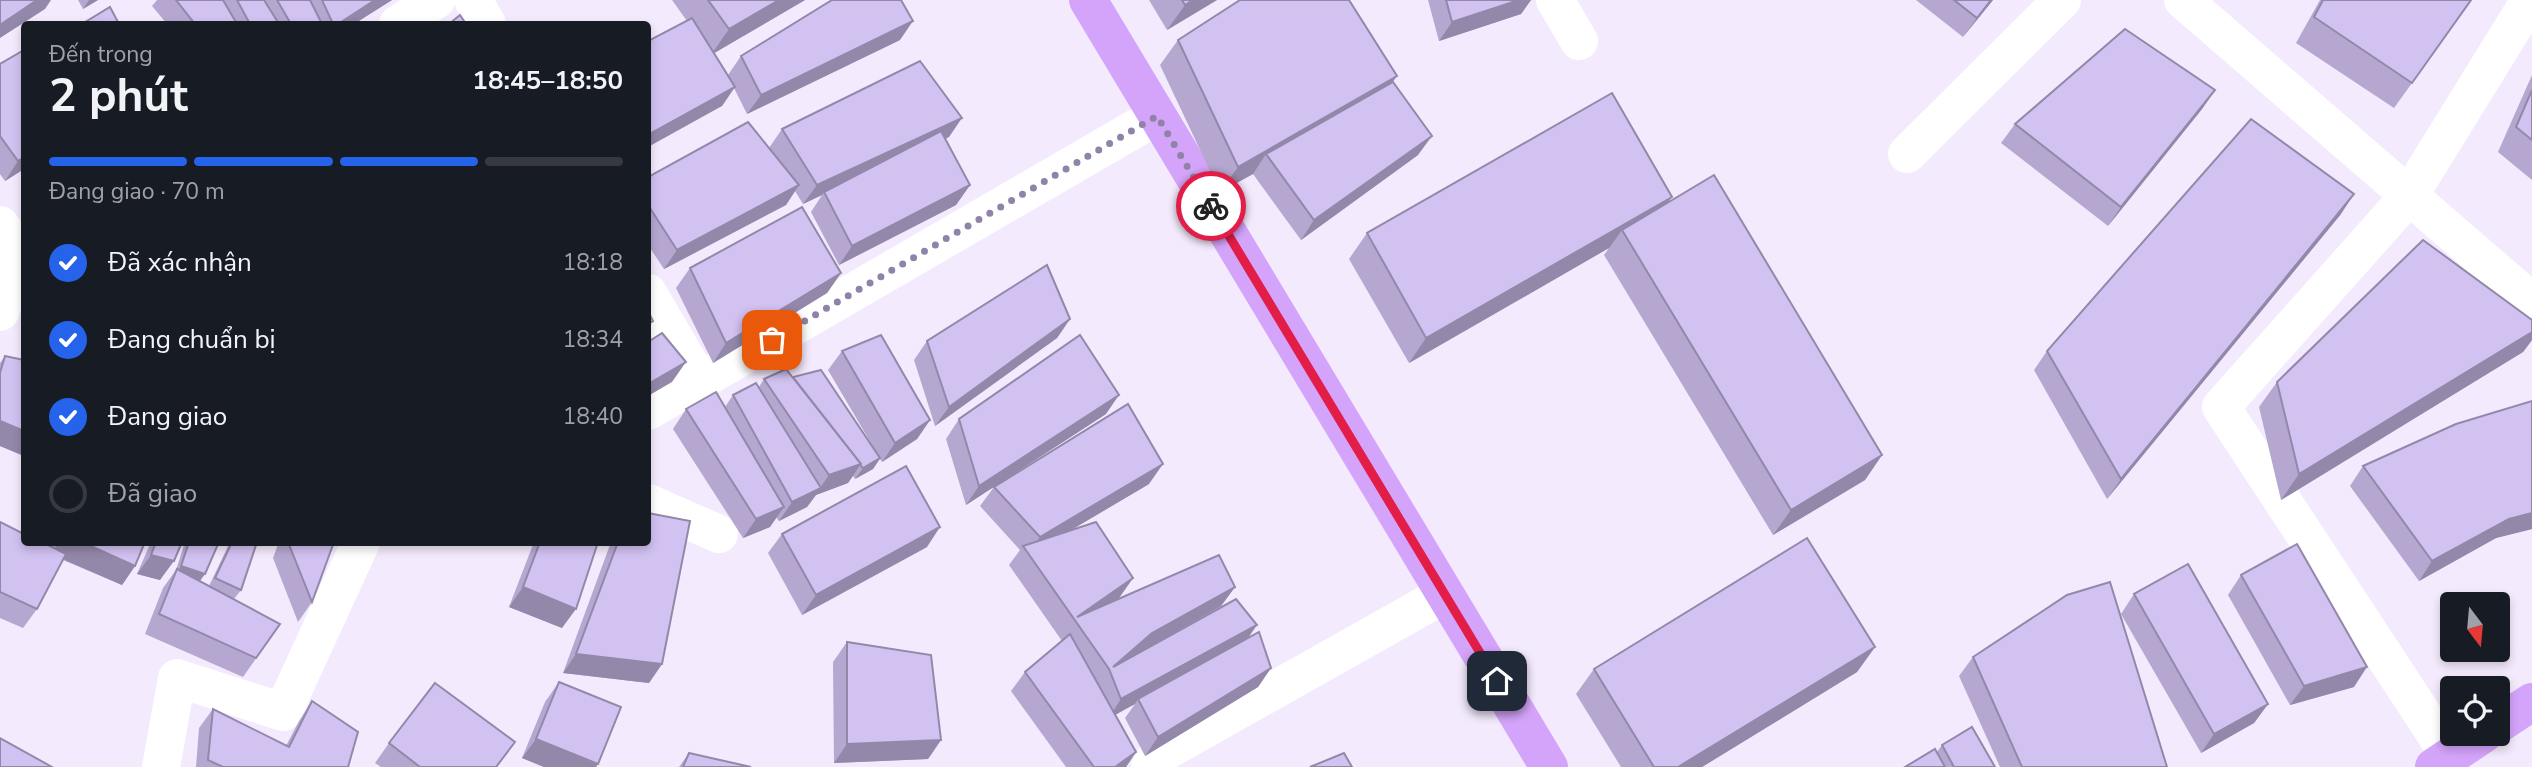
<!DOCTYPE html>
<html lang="vi">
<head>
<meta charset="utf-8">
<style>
	:root { --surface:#171b24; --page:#20242c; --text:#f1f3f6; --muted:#9ea1a6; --line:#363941; --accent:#2563eb }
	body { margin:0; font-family:"Nunito Sans",sans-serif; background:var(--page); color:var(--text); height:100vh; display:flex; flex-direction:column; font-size:26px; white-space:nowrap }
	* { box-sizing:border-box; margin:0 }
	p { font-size:23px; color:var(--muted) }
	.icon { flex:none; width:38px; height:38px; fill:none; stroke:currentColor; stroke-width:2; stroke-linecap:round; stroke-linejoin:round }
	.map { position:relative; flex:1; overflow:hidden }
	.details { position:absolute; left:21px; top:21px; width:630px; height:525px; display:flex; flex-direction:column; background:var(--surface); border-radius:7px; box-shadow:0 4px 10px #0003 }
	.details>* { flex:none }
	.needle { width:46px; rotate:164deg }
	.buttons { position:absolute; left:2440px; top:592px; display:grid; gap:14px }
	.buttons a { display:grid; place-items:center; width:70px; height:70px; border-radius:7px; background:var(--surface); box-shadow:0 4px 10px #0003; font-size:35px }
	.pin { position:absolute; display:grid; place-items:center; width:60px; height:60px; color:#fff; margin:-30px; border-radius:14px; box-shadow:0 4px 10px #0006 }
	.courier { position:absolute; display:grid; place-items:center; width:70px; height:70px; margin:-35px; border:5px solid #e11d48; border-radius:50%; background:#fff; color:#222; box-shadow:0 2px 9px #0007 }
	.head em { font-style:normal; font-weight:700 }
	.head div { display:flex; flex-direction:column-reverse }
	.head { display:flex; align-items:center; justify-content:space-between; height:119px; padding:0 28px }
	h1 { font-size:46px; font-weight:700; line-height:52px }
	.bar { display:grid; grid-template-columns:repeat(4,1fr); gap:10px 7px; align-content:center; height:84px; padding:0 28px }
	.bar i { height:9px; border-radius:5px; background:var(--line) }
	.bar .selected { background:var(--accent) }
	.bar p { grid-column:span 4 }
	ol { padding:0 28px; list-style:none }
	li { display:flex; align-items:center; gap:21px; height:77px }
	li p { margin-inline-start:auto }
	li .icon { padding:7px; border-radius:50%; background:var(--accent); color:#fff; stroke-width:4 }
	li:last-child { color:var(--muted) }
	li i { width:38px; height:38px; border:4px solid var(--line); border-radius:50% }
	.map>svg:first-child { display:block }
</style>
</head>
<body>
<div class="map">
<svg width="2532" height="767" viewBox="0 0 2532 767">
	<rect width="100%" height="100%" fill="#f4eafd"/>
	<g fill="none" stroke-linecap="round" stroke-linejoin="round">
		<g stroke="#fff" stroke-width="38">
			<polyline points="473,0 487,24"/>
			<polyline points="1555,0 1579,41"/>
			<polyline points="2183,0 2532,302"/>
			<polyline points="398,24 436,0"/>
			<polyline points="1907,154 2062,0"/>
			<polyline points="0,225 22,255 0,312"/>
			<polyline points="648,293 700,382"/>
			<polyline points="648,411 1157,116"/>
			<polyline points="648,503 719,534"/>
			<polyline points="2450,756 2221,407 2409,196 2530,0"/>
			<polyline points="161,767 177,678 283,712 361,542"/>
			<polyline points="1150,767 1157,756 1445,594"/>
		</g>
		<g stroke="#d4a4fa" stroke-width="38">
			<polyline points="1088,0 1549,767"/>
			<polyline points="2497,725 2532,702"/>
			<polyline points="2434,767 2485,733"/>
		</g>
	</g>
	<g fill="#b5a7d0">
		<polygon points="78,0 98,0 83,9"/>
		<polygon points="157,0 392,0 354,24 167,24 152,6"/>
		<polygon points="672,0 805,0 714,53 728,75 741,56 900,40 747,114 734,88 722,106 687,21"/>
		<polygon points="1149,0 1217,0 1167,30"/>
		<polygon points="1428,0 1531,0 1521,14 1439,41"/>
		<polygon points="1916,0 1993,0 1963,37"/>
		<polygon points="2320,0 2472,0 2394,108 2296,43"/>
		<polygon points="1178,40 1393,82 1418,155 1301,240 1253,174 1220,192 1160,65"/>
		<polygon points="24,50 24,169 5,181 0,174 0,64"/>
		<polygon points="2532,75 2532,180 2498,152"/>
		<polygon points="2215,90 2202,109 2108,226 2001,143 2015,124"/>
		<polygon points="782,129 949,137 945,139 970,185 956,205 839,265 811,212 822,195 803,204 795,191 786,205 664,269 648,245 648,177 769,148"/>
		<polygon points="1668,202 1882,455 1865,480 1773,535 1604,255 1609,248 1409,363 1349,259 1367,233"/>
		<polygon points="2341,214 2107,499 2034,370 2047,351"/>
		<polygon points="690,268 841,273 827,293 713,363 676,288"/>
		<polygon points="1070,319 1057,338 935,426 914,360 927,341"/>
		<polygon points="2532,320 2532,340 2523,352 2281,500 2259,407 2277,382"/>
		<polygon points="842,351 930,420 917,439 882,462 880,459 873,469 855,479 853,476 848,483 816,495 807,507 779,521 776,517 770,527 743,538 673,429 686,409 725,407 733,395 759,387 764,379 792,378 875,450 828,370"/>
		<polygon points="5,356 24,360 24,456 0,446 0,363"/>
		<polygon points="2532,401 2532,529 2496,538 2419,581 2350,486 2363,466"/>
		<polygon points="1106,414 966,505 946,439 959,419"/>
		<polygon points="1149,484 1071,530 1133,578 1119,598 1116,600 1235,587 1221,606 1145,649 1248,638 1271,668 1258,687 1145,756 1125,718 1135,704 1115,714 1136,752 1126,767 1066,767 1011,691 1025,672 1062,641 1009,565 1020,550 980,506 994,487"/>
		<polygon points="0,522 53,547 54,542 145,542 135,566 122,585 63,560 37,609 23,628 0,618"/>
		<polygon points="782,534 927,547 802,615 768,553"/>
		<polygon points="151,542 182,542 160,580 137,574"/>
		<polygon points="185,542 219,542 200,581 209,586 230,542 257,542 241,590 234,599 280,624 243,677 145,634 163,588 176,570"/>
		<polygon points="279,542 334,542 312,602 298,622 273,558"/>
		<polygon points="534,542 598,542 562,628 509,607"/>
		<polygon points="611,542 648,542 662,664 649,683 563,673"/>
		<polygon points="2241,575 2354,687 2290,705 2228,595"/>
		<polygon points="2134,594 2268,704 2254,723 2201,753 2121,614"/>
		<polygon points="847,642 941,740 928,759 834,763 833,662"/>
		<polygon points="1875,647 1857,672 1702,767 1621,767 1576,694 1594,669"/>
		<polygon points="1973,657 2167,767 2000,767 1959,676"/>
		<polygon points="559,682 598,764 596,767 544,767 522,758 545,702"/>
		<polygon points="312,701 348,767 196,767 199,728 213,709 286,746 299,721"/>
		<polygon points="515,742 497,767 381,767 375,763 389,743"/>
		<polygon points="1942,745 1995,767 1905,767 1937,752"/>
		<polygon points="689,753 751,767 679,767"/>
	</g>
	<g fill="#9388a9">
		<polygon points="37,0 51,0 45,9 0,38 0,25"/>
		<polygon points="89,0 98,0 83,9"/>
		<polygon points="375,0 392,0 354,24 338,24"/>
		<polygon points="779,0 805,0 711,55 729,29"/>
		<polygon points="1193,0 1217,0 1167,30 1185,5"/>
		<polygon points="1519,0 1531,0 1521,14 1439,41 1452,22"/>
		<polygon points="1991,0 1993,0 1963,37 1977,18"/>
		<polygon points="913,21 900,40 747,114 761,95"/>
		<polygon points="1397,76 1379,101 1266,154 1253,174 1220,192 1238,167"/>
		<polygon points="735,87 722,106 648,147 648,135"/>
		<polygon points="2215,90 2202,109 2108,226 2121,207"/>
		<polygon points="962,118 949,137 825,194 824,192 822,195 803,204 817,185"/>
		<polygon points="1432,136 1418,155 1301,240 1314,220"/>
		<polygon points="24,158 24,169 5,181 18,161"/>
		<polygon points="799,185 786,205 664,269 677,250"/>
		<polygon points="970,185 956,205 839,265 852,246"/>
		<polygon points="2354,194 2341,214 2107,499 2121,479"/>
		<polygon points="1672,197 1654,222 1622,230 1609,248 1409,363 1426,338"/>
		<polygon points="841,273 827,293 713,363 726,343"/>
		<polygon points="1070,319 1057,338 935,426 949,407"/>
		<polygon points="2532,332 2532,340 2523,352 2281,500 2299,474"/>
		<polygon points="686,362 672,382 648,396 648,384"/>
		<polygon points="1119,395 1106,414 966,505 979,486"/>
		<polygon points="930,420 917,439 882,462 895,443"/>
		<polygon points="0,421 24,431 24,456 0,446"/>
		<polygon points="1882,455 1865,480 1773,535 1791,510"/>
		<polygon points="880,458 873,469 855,479 863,468"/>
		<polygon points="861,464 848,483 816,495 807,507 779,521 792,502 820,488 829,475"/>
		<polygon points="1163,464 1149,484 1029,555 1028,554 1040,537"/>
		<polygon points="784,507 770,527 743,538 756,519"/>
		<polygon points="2532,513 2532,529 2496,538 2419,581 2432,561 2509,519"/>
		<polygon points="940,527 927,547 802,615 816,595"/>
		<polygon points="59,542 82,542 135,566 122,585 51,554"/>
		<polygon points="151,555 174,561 160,580 137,574"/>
		<polygon points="181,566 205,574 197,585 174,577"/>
		<polygon points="1133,578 1119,598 1079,626 1077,617"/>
		<polygon points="523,587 576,609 562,628 509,607"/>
		<polygon points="1235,587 1221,606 1113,667 1152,633"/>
		<polygon points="1257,625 1244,644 1138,699 1135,704 1108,719 1121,699"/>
		<polygon points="1875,647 1857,672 1702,767 1678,767"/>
		<polygon points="576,654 662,664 649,683 563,673"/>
		<polygon points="2367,667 2354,687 2290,705 2304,686"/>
		<polygon points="1271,668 1258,687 1145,756 1158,737"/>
		<polygon points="2268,704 2254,723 2201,753 2214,734"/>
		<polygon points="536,739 598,764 596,767 544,767 522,758"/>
		<polygon points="941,740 928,759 834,763 847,744"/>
		<polygon points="1136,752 1126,767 1115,767"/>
	</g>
	<g fill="#d2c2f2" stroke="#9388a9" stroke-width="2">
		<polygon points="0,0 37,0 0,25"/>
		<polygon points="176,0 223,0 237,24 195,24"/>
		<polygon points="237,0 264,0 279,24 250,24"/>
		<polygon points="277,0 310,0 322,24 291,24"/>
		<polygon points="322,0 375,0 338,24 333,24"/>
		<polygon points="708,0 779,0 729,29"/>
		<polygon points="832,0 901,0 913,21 761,95 741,56"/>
		<polygon points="1182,0 1193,0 1185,5"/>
		<polygon points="1240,0 1349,0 1397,76 1238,167 1178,40"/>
		<polygon points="1446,0 1519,0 1452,22"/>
		<polygon points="1954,0 1991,0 1977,18"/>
		<polygon points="2323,0 2471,0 2412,83 2314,17"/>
		<polygon points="110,7 119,24 82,24"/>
		<polygon points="460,15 466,24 449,24"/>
		<polygon points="692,18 735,87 648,135 648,41"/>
		<polygon points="2125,29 2215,90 2121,207 2015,124"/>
		<polygon points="24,50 24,158 18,161 0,136 0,64"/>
		<polygon points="920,61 962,118 817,185 782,129"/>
		<polygon points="1393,82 1432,136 1314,220 1266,154"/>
		<polygon points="2532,90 2532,140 2516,127"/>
		<polygon points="1612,93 1672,197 1426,338 1367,233"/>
		<polygon points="2251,119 2354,194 2121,479 2047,351"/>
		<polygon points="748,122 799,185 677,250 648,205 648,177"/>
		<polygon points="941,131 970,185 852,246 824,192"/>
		<polygon points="1714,175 1882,455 1791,510 1622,230"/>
		<polygon points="802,207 841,273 726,343 690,268"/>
		<polygon points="2423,240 2532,320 2532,332 2299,474 2277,382"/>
		<polygon points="1047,265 1070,319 949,407 927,341"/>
		<polygon points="648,311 653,321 648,324"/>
		<polygon points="662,333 686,362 648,384 648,342"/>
		<polygon points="881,335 930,420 895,443 842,351"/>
		<polygon points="1080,335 1119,395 979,486 959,419"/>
		<polygon points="5,356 24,360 24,431 0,421 0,373"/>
		<polygon points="786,369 861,464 829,475 764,379"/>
		<polygon points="821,370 880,458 863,468 860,465 861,464 793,377"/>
		<polygon points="756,383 821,488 792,502 733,395"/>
		<polygon points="716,392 784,507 756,519 686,409"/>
		<polygon points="2532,401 2532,513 2509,519 2432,561 2363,466 2456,424"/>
		<polygon points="1128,404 1163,464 1040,537 994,487"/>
		<polygon points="906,466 940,527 816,595 782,534"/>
		<polygon points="648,513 690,521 662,664 576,654 618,542 648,542"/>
		<polygon points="0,522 24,534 24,542 42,542 66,554 37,609 0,592"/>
		<polygon points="1096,522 1133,578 1077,617 1219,555 1235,587 1152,633 1113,667 1236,599 1257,625 1121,699 1109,669 1023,546"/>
		<polygon points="1807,538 1875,647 1678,767 1654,767 1594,669"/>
		<polygon points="82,542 145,542 135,566"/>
		<polygon points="156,542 182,542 174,561 151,555"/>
		<polygon points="189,542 219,542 205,574 181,566"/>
		<polygon points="232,542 257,542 241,590 215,578"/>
		<polygon points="288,542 334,542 312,602"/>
		<polygon points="540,542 598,542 576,609 523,587"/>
		<polygon points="2297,544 2367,667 2304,686 2241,575"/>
		<polygon points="2188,564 2268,704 2214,734 2134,594"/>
		<polygon points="177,569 280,624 256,658 159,614"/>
		<polygon points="2110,582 2167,767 2022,767 1973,657 2067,595"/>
		<polygon points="1259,632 1271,668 1158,737 1138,699"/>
		<polygon points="1070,634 1136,752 1115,767 1094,767 1025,672"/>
		<polygon points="847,642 931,655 941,740 847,744"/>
		<polygon points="559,682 621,707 598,764 536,739"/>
		<polygon points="435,683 515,742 496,767 420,767 389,743"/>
		<polygon points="312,701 358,732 348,767 223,767 208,760 213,709 289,747"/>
		<polygon points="1972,727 1995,767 1954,767 1942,745"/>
		<polygon points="0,738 52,767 0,767"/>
		<polygon points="1935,749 1945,767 1905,767"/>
		<polygon points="689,753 751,767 683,767"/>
		<polygon points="1344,753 1352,767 1310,767"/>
	</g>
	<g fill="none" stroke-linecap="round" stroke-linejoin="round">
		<polyline stroke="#8f84a7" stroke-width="7" stroke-dasharray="0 12.6" points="772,340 1157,116 1211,206"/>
		<polyline stroke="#e11d48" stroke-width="9" points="1211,206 1497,681"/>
	</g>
</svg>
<div class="buttons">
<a><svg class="needle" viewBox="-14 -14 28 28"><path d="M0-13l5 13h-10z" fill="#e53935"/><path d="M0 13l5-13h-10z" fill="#9ea1a6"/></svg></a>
<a><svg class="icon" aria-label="locate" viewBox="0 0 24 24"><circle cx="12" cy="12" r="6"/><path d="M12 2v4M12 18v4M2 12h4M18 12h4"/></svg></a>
</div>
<div class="pin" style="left:772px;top:340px;background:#ea580c"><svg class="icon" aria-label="bag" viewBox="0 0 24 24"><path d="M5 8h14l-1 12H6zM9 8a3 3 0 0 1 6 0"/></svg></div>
<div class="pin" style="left:1497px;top:681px;background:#1f2937"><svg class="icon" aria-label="home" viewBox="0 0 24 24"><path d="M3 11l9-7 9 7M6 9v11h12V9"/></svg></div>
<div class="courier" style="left:1211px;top:206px"><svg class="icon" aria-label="bike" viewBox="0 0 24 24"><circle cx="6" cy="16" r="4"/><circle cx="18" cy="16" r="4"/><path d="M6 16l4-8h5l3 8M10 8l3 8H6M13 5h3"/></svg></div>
<section class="details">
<div class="head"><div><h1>2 phút</h1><p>Đến trong</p></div><em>18:45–18:50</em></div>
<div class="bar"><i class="selected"></i><i class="selected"></i><i class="selected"></i><i></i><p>Đang giao · 70 m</p></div>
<ol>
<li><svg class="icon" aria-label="check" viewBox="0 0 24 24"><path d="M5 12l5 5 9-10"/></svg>Đã xác nhận<p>18:18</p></li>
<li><svg class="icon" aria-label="check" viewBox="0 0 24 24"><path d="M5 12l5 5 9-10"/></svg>Đang chuẩn bị<p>18:34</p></li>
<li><svg class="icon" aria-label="check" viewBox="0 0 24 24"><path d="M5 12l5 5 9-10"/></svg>Đang giao<p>18:40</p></li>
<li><i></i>Đã giao</li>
</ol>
</section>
</div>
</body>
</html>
